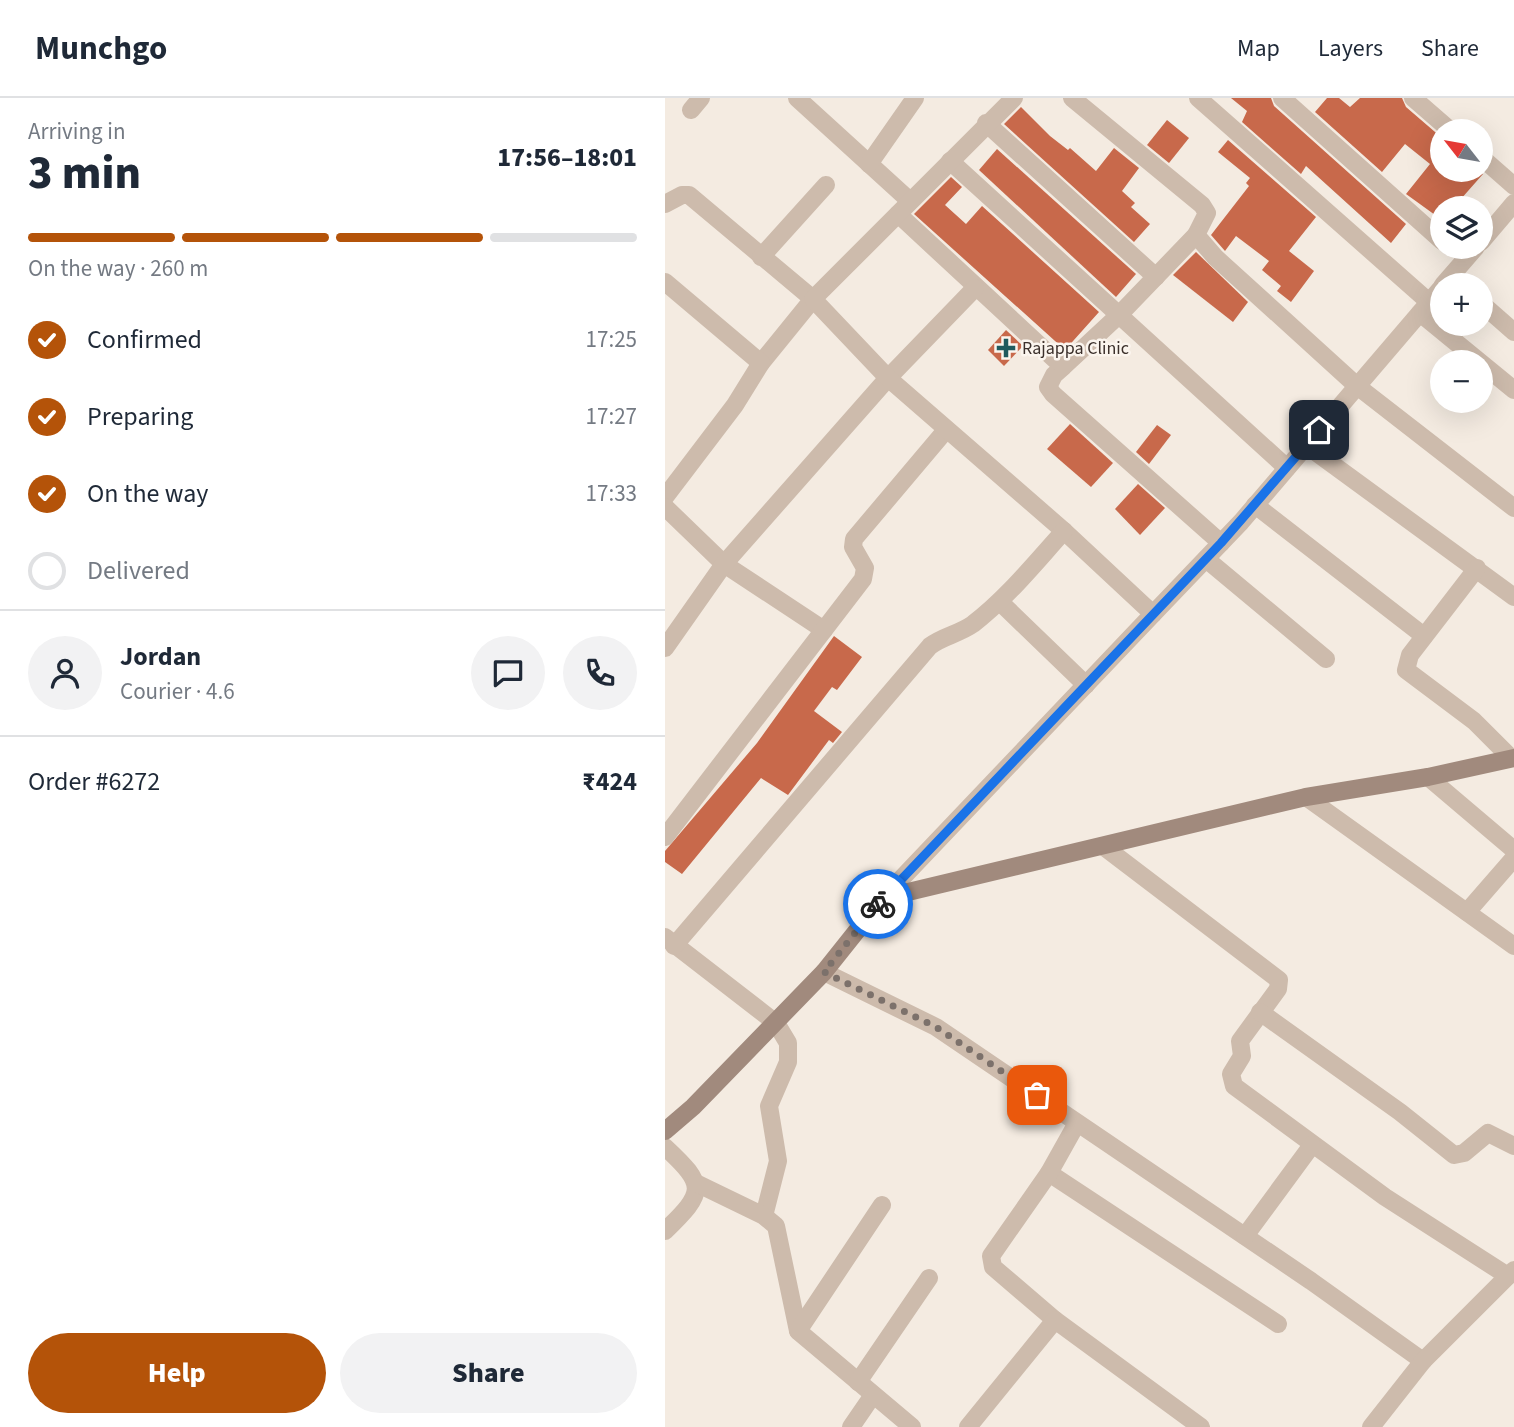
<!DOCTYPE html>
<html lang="en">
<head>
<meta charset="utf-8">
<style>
	:root { --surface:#fff; --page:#f2f2f3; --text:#1f2937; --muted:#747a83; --line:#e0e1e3; --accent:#b45309 }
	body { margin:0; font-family:"Source Sans 3",sans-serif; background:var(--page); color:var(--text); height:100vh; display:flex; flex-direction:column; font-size:26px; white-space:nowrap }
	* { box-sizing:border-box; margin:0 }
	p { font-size:23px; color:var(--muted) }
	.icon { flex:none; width:38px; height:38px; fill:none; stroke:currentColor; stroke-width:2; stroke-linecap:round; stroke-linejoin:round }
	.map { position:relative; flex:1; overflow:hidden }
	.details { display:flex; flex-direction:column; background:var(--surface); width:665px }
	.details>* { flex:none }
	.needle { width:46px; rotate:301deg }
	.fabs { position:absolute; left:765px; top:21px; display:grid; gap:14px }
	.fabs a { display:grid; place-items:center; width:63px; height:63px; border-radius:50%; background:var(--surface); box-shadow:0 7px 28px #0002; font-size:35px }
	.pin { position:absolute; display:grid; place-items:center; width:60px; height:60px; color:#fff; margin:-30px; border-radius:14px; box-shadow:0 4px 10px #0006 }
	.courier { position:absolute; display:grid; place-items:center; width:70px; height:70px; margin:-35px; border:5px solid #1a73e8; border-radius:50%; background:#fff; color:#222; box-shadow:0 2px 9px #0007 }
	.head em { font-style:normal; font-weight:800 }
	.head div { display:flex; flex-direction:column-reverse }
	.head { display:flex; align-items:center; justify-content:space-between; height:119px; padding:0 28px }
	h1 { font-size:46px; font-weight:800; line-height:52px }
	.bar { display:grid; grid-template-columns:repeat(4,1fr); gap:10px 7px; align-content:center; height:84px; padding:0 28px }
	.bar i { height:9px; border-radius:5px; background:var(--line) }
	.bar .selected { background:var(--accent) }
	.bar p { grid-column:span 4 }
	.line { display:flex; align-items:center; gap:18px; padding:0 28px; border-top:2px solid var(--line) }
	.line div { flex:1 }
	.round { display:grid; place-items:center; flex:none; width:74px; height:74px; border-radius:37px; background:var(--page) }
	ol { padding:0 28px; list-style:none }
	li { display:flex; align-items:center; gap:21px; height:77px }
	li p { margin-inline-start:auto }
	li .icon { padding:7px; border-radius:50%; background:var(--accent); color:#fff; stroke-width:4 }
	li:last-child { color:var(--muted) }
	li i { width:38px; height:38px; border:4px solid var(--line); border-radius:50% }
	.action { display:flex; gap:14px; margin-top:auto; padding:14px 28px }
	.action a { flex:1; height:80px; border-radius:42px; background:var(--accent); color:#fff; font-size:28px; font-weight:800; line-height:80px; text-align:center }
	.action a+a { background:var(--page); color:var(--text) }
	header { display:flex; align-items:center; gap:42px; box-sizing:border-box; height:98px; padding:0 35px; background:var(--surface); border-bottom:2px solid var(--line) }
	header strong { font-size:33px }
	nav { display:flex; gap:38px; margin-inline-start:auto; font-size:24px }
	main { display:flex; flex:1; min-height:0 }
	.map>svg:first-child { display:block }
</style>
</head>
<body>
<header>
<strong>Munchgo</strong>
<nav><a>Map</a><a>Layers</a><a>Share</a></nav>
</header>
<main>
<section class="details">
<div class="head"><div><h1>3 min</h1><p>Arriving in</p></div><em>17:56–18:01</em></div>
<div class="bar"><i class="selected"></i><i class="selected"></i><i class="selected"></i><i></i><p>On the way · 260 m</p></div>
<ol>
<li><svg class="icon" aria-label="check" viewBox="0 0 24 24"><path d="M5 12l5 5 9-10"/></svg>Confirmed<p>17:25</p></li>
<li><svg class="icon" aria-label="check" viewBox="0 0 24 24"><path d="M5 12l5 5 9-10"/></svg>Preparing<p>17:27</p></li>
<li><svg class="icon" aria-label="check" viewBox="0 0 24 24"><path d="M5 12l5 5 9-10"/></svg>On the way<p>17:33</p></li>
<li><i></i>Delivered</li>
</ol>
<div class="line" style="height:126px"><a class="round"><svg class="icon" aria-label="person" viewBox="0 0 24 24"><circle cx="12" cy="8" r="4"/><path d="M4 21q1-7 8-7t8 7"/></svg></a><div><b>Jordan</b><p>Courier · 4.6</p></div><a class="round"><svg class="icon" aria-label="chat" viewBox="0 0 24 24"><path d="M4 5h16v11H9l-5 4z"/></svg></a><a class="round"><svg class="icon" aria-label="phone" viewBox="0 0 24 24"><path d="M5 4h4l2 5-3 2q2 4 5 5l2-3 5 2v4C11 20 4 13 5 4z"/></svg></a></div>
<div class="line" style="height:91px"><div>Order #6272</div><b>₹424</b></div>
<div class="action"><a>Help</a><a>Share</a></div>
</section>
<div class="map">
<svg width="849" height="1329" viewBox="0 0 849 1329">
	<rect width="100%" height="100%" fill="#f4ebe1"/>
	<g fill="#c8694b">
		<polygon points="566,0 606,0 609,8 741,126 726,145 641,68 636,76 577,24 582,13"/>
		<polygon points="662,0 674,0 685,9 695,0 737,0 741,9 777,40 777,72 813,72 818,76 788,110 777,110 777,122 741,96 765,66 740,46 717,74 650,14"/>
		<polygon points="356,9 385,38 403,52 405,50 431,73 449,50 474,70 457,93 470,105 466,109 485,126 469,144 339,26"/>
		<polygon points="502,22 524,40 504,65 482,47"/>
		<polygon points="563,42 651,119 624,153 649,173 626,204 612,193 616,188 597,172 604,163 571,138 560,153 546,137 584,88 581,85 585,80 553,54"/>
		<polygon points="332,51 471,176 451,199 314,72"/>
		<polygon points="286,79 297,89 280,107 301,126 317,108 434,214 400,252 249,116"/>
		<polygon points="531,154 583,204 568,224 508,177"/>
		<polygon points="341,232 358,248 339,268 323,252"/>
		<polygon points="405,326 448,365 426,389 382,351"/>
		<polygon points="492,327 506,337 484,366 471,354"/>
		<polygon points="473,386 500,410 475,437 450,411"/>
		<polygon points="169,538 197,559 172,592 167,589 149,613 177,634 168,645 164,642 123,697 96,680 17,776 0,764 0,753 92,645"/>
	</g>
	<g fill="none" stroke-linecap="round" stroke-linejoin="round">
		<g stroke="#cdbbac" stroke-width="18">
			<polyline points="132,0 245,103"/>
			<polyline points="407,0 537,107 542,115 531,137 550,159 692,288 849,410"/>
			<polyline points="533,0 764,204"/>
			<polyline points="617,0 777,143"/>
			<polyline points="748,0 786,33"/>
			<polyline points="26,12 36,0"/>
			<polyline points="321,25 491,179"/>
			<polyline points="816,59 849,88"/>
			<polyline points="285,63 622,370"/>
			<polyline points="204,66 250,0"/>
			<polyline points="0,106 17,97 24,97 148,201 96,265"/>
			<polyline points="233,116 398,269 389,277 383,289 388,296 556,445"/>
			<polyline points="816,144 849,105"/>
			<polyline points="96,159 161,87"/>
			<polyline points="0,184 96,265 70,307 0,399"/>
			<polyline points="778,187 811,149"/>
			<polyline points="816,205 849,234"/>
			<polyline points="755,215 849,292"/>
			<polyline points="398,269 454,217 531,137"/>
			<polyline points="641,347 849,499"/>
			<polyline points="590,407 759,538"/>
			<polyline points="0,409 59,466 159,532"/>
			<polyline points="541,461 661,561"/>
			<polyline points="812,470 745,557 741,572 809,623 846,660"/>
			<polyline points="335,504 421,587"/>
			<polyline points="488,516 576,424 777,189"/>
			<polyline points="0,550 59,466 223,280 310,190"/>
			<polyline points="763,679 849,752"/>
			<polyline points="641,699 849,848"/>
			<polyline points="0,739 198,481 200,470 188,449 189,441 281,332"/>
			<polyline points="438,748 614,882 613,891 575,943 577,958 566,976 569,988 720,1099 843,1178"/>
			<polyline points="218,800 488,516 399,433 223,280 148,201 349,0"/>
			<polyline points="802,814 849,760"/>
			<polyline points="0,839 111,925 123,945 123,964 104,1008 113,1063 99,1118"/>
			<path d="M 9,848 L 265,548 C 278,538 294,536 308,526 C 342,500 370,465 399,433"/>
			<polyline points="159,874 271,929 646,1183 758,1263"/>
			<polyline points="595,914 735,1014 789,1057 799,1055 823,1035 849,1048"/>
			<path d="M 0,1049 C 42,1088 40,1094 0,1133"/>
			<polyline points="384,1075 613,1226"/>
			<polyline points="31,1085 99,1118 111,1128 133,1233"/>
			<polyline points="217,1107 133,1233 247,1329"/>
			<polyline points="580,1138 647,1047"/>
			<polyline points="390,1222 328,1169 326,1158 384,1075 412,1025"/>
			<polyline points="193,1284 264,1180"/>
			<polyline points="186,1329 208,1297"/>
			<polyline points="303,1329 390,1222 536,1329"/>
			<polyline points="706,1329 758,1263 849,1172"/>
		</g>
		<polyline stroke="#a18a7d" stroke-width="18" points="0,1033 28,1009 159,874 218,800 641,699 763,679 849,660"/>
	</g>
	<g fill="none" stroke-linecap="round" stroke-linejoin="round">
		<polyline stroke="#7c716b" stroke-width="7" stroke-dasharray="0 12.6" points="213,806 159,874 271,929 372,997"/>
		<polyline stroke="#1a73e8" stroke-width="9" points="213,806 556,445 654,332"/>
	</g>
	<path fill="#1f5a5e" stroke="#fbf5ee" stroke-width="2.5" d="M337.5 239.5h7v7h7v7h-7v7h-7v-7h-7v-7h7z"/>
	<g text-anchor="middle" stroke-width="5" stroke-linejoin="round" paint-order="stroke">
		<g font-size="18" fill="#3b302b" stroke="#fbf5ee" text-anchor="start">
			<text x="357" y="256">Rajappa Clinic</text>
		</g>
	</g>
</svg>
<div class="fabs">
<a><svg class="needle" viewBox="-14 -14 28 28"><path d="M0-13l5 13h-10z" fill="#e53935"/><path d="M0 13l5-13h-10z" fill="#747a83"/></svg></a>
<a><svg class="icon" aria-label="layers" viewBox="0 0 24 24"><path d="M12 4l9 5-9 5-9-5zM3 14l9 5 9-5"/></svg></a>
<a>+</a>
<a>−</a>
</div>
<div class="pin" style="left:372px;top:997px;background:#ea580c"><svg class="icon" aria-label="bag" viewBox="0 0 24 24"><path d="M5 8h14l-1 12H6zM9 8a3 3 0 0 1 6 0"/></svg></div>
<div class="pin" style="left:654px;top:332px;background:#1f2937"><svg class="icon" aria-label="home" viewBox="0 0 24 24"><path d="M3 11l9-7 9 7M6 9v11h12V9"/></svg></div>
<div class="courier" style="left:213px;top:806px"><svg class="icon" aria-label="bike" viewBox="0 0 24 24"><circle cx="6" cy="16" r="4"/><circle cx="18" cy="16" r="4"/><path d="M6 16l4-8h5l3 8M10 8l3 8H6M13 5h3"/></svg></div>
</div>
</main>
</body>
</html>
